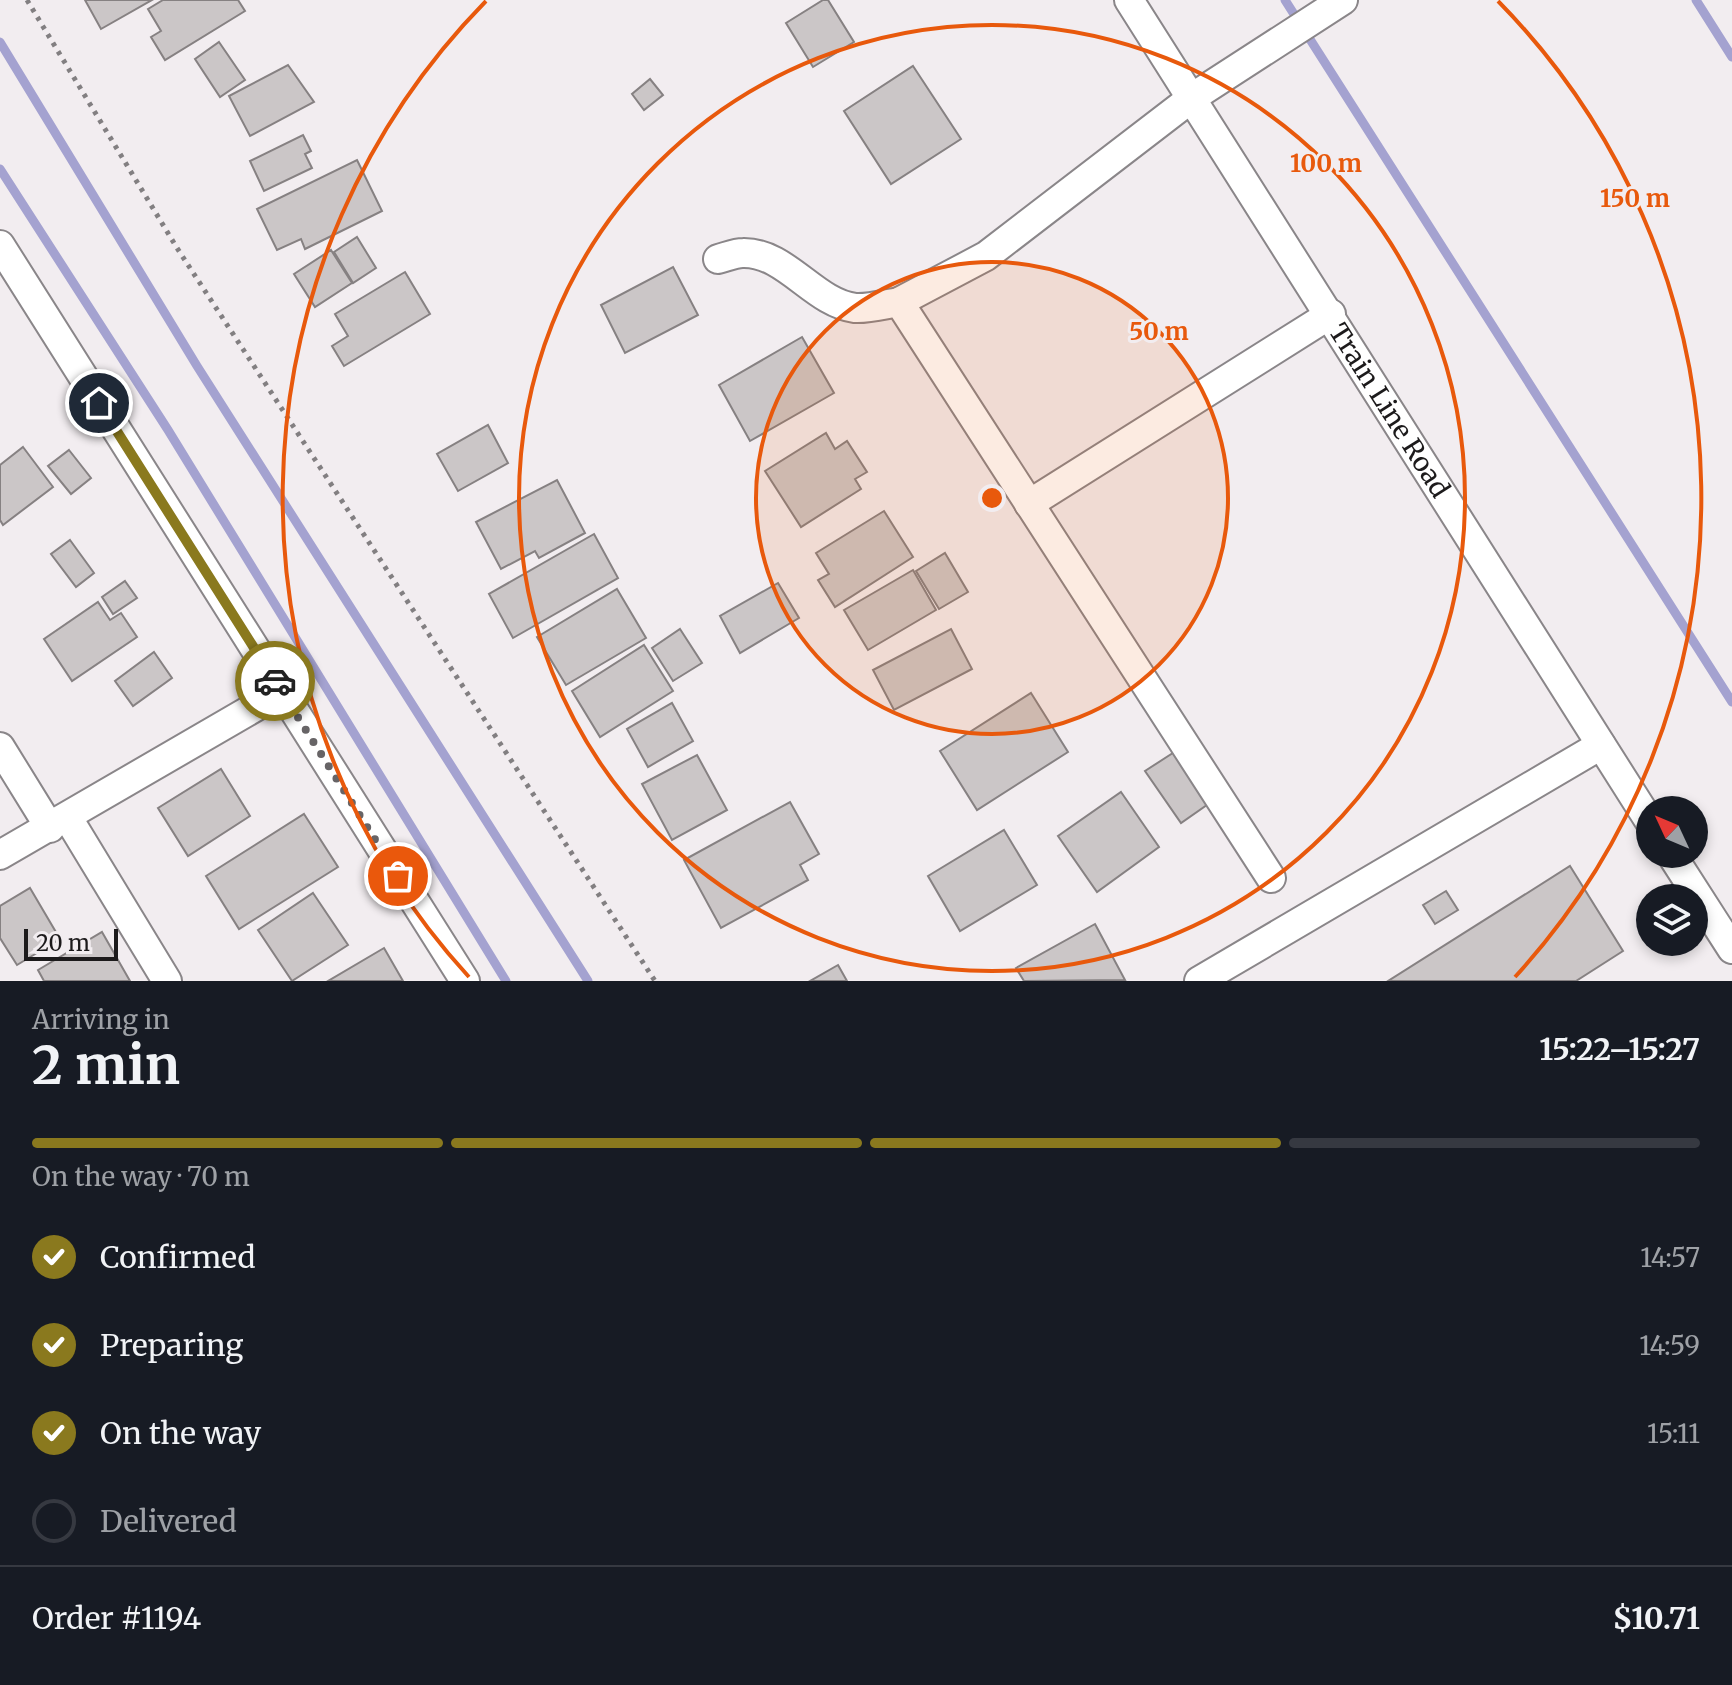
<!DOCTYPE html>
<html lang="en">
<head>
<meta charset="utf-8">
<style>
	:root { --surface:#171b24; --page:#242831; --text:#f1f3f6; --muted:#9ea1a6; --line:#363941; --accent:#8a791e }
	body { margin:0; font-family:Merriweather,serif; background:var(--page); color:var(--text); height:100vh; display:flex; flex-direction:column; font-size:30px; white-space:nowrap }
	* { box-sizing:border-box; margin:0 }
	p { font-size:26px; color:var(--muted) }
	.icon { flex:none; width:44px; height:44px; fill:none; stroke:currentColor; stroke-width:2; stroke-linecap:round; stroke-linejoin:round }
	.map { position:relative; height:981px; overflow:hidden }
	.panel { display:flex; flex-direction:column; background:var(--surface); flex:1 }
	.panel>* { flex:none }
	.needle { width:52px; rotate:314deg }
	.fabs { position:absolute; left:1636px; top:796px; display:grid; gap:16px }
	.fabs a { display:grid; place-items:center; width:72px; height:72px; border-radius:50%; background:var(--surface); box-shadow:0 4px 12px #0003; font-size:40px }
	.scale { position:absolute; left:24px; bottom:20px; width:94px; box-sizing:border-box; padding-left:8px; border:4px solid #1c1a1b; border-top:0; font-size:22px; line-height:28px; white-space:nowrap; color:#1c1a1b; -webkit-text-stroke:6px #f2edf0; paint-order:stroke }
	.pin { position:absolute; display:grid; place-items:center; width:68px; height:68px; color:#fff; margin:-34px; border:4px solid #fff; border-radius:50%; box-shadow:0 2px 8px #0007 }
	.courier { position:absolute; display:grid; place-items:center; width:80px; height:80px; margin:-40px; border:6px solid #8a791e; border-radius:50%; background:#fff; color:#222; box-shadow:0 2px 10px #0007 }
	.summary em { font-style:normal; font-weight:700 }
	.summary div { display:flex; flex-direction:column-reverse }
	.summary { display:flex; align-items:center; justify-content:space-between; height:136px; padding:0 32px }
	h1 { font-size:52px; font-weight:700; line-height:60px }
	.bar { display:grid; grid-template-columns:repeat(4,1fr); gap:12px 8px; align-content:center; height:96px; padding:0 32px }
	.bar i { height:10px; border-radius:6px; background:var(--line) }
	.bar .current { background:var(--accent) }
	.bar p { grid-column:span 4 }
	.line { display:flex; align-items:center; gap:20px; padding:0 32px; border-top:2px solid var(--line) }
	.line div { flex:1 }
	ol { padding:0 32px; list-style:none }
	li { display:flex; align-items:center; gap:24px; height:88px }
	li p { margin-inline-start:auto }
	li .icon { padding:8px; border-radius:50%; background:var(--accent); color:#fff; stroke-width:4 }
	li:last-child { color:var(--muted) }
	li i { width:44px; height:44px; border:4px solid var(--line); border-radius:50% }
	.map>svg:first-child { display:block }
</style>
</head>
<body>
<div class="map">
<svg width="1732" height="981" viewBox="0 0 1732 981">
	<rect width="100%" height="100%" fill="#f2edf0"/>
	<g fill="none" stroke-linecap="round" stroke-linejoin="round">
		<g stroke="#a4a2d0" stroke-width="9">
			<polyline points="1285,0 1732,702"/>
			<polyline points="1696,0 1732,57"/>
			<polyline points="0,42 197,366 588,981"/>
			<polyline points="0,169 168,430 506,981"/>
		</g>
	</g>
	<g fill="#cbc6c7" stroke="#868182" stroke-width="2">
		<polygon points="85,0 152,0 101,29"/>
		<polygon points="163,0 238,0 245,11 165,60 151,37 161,31 148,9"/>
		<polygon points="823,0 828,0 854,42 813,67 786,23"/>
		<polygon points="219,42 245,80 220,97 195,59"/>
		<polygon points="288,65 314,102 250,136 229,96"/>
		<polygon points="913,66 961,139 891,184 844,111"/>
		<polygon points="650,79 663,95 644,110 632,94"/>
		<polygon points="303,135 311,151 305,154 312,168 264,191 250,161"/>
		<polygon points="357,160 382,211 305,249 301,239 277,250 257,209"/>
		<polygon points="357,237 376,268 353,283 334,252"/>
		<polygon points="331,250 352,283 315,307 294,274"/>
		<polygon points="673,267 698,315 625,353 601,305"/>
		<polygon points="405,272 430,314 344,366 332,346 348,336 335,314"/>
		<polygon points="802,337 834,393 750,441 719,385"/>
		<polygon points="488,425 508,463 458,491 437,454"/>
		<polygon points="826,433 835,449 847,441 867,472 855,479 861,489 801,527 765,471"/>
		<polygon points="23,447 53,487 3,525 0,520 0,465"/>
		<polygon points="69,450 91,478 71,494 48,466"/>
		<polygon points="557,480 585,533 539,558 535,551 501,569 476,522"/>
		<polygon points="884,511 913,557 835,607 818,580 829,574 816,553"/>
		<polygon points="594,534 618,578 513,638 489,594"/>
		<polygon points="70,540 94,573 76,587 51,554"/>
		<polygon points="945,553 968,592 939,609 916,571"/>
		<polygon points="913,570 936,610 868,650 844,610"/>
		<polygon points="125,581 137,598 113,614 102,597"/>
		<polygon points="778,583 799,618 740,653 720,616"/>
		<polygon points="617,589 646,638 566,685 537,637"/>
		<polygon points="98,602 110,620 121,613 137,637 72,681 44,639"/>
		<polygon points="680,629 702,663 673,681 652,648"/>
		<polygon points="951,629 972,669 894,710 873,670"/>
		<polygon points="644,645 673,691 600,737 572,691"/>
		<polygon points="154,652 172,678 133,706 115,681"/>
		<polygon points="1031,693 1068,752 977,810 940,751"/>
		<polygon points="672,703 693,741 648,767 627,729"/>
		<polygon points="1179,749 1214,800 1181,823 1145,771"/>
		<polygon points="697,755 727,810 672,840 642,784"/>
		<polygon points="221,769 250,816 188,856 158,808"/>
		<polygon points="1121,792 1159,847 1097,892 1058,836"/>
		<polygon points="790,802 819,854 800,865 808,880 721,928 684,860"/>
		<polygon points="304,814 338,867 239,929 206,876"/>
		<polygon points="1004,830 1037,885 960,931 928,876"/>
		<polygon points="1570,866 1623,951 1576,981 1388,981"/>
		<polygon points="30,888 60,939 17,965 0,938 0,906"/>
		<polygon points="1446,891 1458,910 1435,924 1423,905"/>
		<polygon points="313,893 348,945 292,981 258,930"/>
		<polygon points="1095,924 1125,980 1024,981 1016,968"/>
		<polygon points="102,932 130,981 44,981 38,970"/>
		<polygon points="384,948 403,981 328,981"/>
		<polygon points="838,965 847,981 810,981"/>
	</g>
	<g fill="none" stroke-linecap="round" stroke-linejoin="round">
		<defs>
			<g id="street">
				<path id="s1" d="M 1129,0 L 1650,822"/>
				<polyline points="0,245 465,981"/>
				<path d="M 718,259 C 726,257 735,253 743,253 C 786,252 814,303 855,308 C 868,309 886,304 899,302 L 1271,878"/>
				<polyline points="899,302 986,256 1193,97 1343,0"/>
				<polyline points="1029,504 1331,314"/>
				<polyline points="0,747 50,828"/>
				<polyline points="68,818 167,981"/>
				<polyline points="1671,854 1732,949"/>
				<polyline points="0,855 281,692"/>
				<polyline points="1199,981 1601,745"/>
			</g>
		</defs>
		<use href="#street" stroke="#8a8689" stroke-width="32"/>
		<polyline stroke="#827f81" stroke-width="5" stroke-dasharray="4 6" stroke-linecap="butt" points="27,0 177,248 655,981"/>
		<use href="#street" stroke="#fff" stroke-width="28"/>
	</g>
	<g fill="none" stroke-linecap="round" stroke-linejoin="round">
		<polyline stroke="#676466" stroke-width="8" stroke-dasharray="0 14.4" points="275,681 398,876"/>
		<polyline stroke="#8a791e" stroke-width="10" points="99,403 275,681"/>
	</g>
	<circle cx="992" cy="498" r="236" fill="#e8590c" fill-opacity=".12"/>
	<g fill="none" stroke="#e8590c" stroke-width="4">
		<circle cx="992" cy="498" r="236"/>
		<circle cx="992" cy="498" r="473"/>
		<path d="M469 977A709 709 0 0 1 486 1M1498 1A709 709 0 0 1 1515 977"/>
	</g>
	<g text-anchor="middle" stroke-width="6" stroke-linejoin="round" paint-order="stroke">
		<g font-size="26" fill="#1c1a1b" stroke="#f2edf0">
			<text dy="9" stroke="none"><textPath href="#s1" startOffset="486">Train Line Road</textPath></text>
		</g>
	</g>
	<circle cx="992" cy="498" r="12" fill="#e8590c" stroke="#f2edf0" stroke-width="4"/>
	<g font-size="24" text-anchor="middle" font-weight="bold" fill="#e8590c" stroke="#f2edf0" stroke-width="6" stroke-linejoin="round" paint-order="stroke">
		<text x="1326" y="172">100 m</text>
		<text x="1635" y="207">150 m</text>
		<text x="1159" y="340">50 m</text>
	</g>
</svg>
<div class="fabs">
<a><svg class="needle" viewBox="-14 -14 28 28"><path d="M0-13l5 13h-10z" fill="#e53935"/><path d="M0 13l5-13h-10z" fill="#9ea1a6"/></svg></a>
<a><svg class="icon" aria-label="layers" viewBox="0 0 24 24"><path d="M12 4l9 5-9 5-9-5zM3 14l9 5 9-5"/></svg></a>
</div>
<div class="scale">20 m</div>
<div class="pin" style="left:398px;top:876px;background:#ea580c"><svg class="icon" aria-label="bag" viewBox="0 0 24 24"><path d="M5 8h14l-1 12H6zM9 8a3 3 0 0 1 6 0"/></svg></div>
<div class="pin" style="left:99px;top:403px;background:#1f2937"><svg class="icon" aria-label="home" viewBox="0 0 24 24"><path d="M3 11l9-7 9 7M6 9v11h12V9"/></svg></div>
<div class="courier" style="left:275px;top:681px"><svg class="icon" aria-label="car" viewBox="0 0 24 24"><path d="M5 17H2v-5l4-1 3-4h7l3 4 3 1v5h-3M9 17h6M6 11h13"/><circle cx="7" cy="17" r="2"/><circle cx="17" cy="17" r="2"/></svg></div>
</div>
<section class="panel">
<div class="summary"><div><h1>2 min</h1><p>Arriving in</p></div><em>15:22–15:27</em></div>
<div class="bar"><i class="current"></i><i class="current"></i><i class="current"></i><i></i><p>On the way · 70 m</p></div>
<ol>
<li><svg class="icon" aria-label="check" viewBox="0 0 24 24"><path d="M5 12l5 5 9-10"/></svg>Confirmed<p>14:57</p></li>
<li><svg class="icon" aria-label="check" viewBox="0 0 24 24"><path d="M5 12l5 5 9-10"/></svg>Preparing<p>14:59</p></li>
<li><svg class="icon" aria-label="check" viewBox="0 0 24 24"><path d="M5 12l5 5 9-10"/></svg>On the way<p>15:11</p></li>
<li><i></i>Delivered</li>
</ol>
<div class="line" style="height:104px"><div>Order #1194</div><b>$10.71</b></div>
</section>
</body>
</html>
